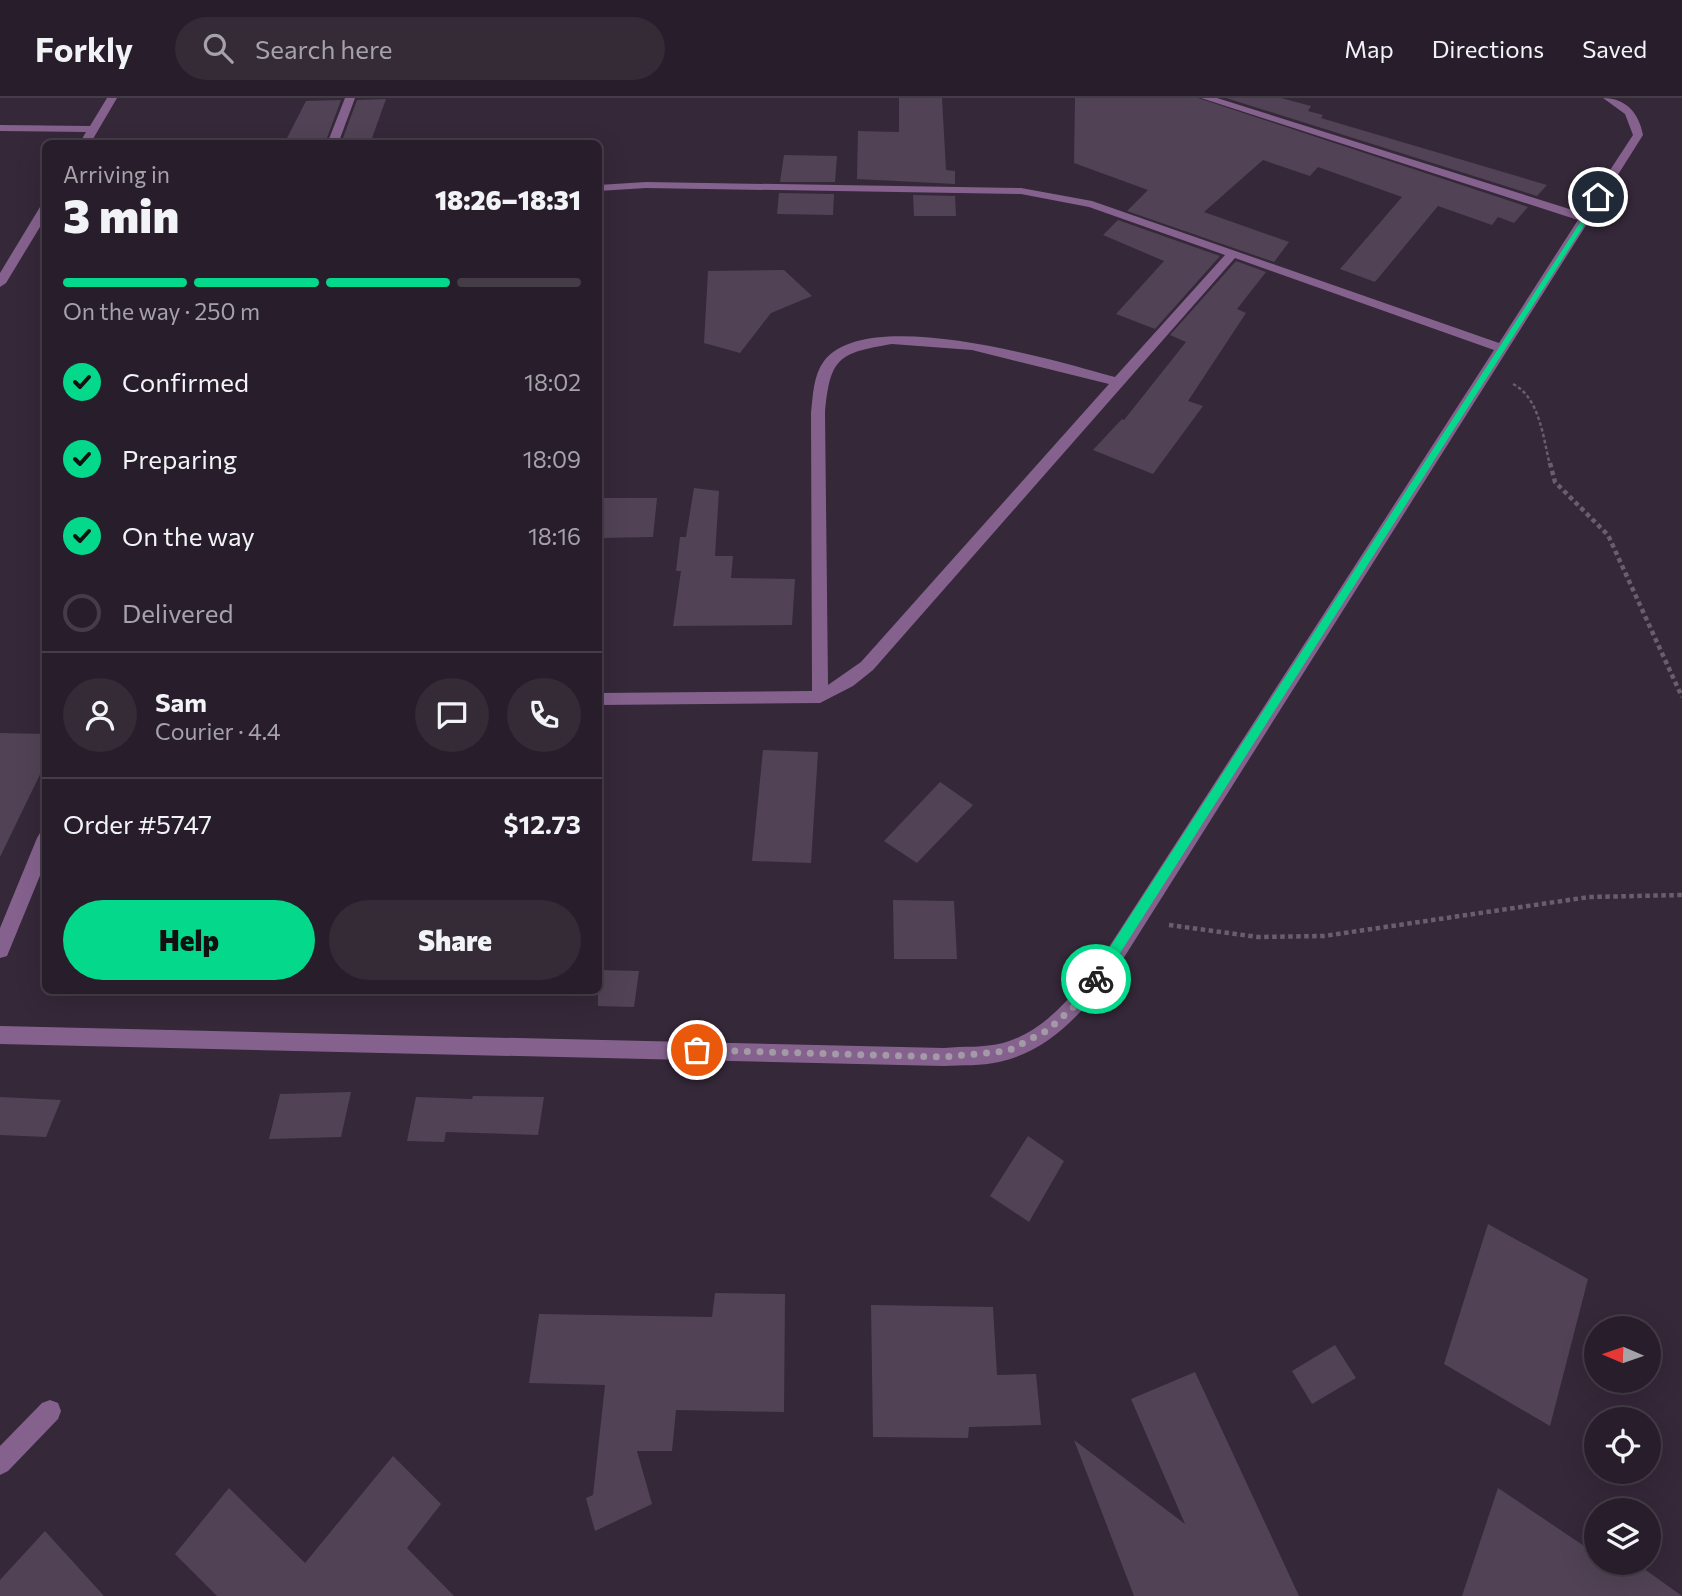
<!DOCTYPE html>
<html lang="en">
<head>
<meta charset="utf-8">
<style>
	:root { --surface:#281e2b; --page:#342b37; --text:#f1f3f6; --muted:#a5a2a9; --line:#443c47; --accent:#04d98b }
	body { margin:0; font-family:Commissioner,sans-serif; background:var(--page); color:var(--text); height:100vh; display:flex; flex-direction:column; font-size:26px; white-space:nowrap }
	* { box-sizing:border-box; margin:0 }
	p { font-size:23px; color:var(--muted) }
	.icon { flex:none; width:38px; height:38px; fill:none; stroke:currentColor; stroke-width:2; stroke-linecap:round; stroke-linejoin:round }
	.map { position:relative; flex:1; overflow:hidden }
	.side { position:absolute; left:42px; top:42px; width:560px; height:854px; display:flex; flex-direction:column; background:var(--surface); border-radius:10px; box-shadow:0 7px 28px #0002,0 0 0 2px var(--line) }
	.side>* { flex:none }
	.needle { width:46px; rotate:272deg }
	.buttons { position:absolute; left:1584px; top:1218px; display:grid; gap:14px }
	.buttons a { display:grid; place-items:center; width:77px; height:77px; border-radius:50%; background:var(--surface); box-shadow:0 7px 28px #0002,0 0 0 2px var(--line); font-size:35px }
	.pin { position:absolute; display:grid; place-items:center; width:60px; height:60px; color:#fff; margin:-30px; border:4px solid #fff; border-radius:50%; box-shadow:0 2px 7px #0007 }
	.courier { position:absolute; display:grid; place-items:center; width:70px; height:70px; margin:-35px; border:5px solid #04d98b; border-radius:50%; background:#fff; color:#222; box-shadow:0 2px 9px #0007 }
	.overview em { font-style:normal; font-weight:800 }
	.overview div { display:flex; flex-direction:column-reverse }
	.overview { display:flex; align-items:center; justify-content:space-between; height:119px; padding:0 21px }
	h1 { font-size:46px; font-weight:800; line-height:52px }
	.bar { display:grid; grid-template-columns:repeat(4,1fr); gap:10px 7px; align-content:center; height:84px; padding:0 21px }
	.bar i { height:9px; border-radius:5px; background:var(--line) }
	.bar .active { background:var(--accent) }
	.bar p { grid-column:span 4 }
	.line { display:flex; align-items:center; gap:18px; padding:0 21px; border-top:2px solid var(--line) }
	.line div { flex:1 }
	.round { display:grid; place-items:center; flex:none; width:74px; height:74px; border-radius:37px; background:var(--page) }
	ol { padding:0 21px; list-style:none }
	li { display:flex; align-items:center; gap:21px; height:77px }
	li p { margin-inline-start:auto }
	li .icon { padding:7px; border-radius:50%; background:var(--accent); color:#111; stroke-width:4 }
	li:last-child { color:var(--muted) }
	li i { width:38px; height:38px; border:4px solid var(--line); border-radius:50% }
	.button { display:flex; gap:14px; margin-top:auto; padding:14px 21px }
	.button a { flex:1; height:80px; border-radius:42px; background:var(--accent); color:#111; font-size:28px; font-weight:800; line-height:80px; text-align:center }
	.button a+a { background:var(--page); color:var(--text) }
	header { display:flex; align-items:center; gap:42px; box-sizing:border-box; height:98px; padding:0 35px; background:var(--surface); border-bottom:2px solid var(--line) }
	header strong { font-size:33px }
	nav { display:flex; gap:38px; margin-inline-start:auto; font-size:24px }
	.search { width:490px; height:63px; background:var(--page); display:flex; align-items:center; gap:18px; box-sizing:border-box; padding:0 24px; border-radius:38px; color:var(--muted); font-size:26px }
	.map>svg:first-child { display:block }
</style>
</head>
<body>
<header>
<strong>Forkly</strong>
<div class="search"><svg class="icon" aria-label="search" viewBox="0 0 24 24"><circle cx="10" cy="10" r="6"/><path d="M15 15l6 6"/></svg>Search here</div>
<nav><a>Map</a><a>Directions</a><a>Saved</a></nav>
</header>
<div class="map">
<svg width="1682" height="1498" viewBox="0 0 1682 1498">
	<rect width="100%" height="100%" fill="#352839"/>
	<g fill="#514355">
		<polygon points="899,0 942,0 946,72 955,73 955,86 857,81 858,33 899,34"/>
		<polygon points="1075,0 1198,0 1528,109 1514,125 1498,119 1492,127 1438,108 1375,184 1340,171 1402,99 1318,69 1310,78 1263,62 1204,114 1289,144 1274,164 1127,113 1148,92 1074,65"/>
		<polygon points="1226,0 1281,0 1311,8 1308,13 1323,17 1321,20 1547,87 1537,98"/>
		<polygon points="386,1 372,40 343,40 357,2"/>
		<polygon points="341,2 327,40 287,40 306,3"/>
		<polygon points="784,57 837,58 835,84 780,84"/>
		<polygon points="779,95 834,96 833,117 777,116"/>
		<polygon points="913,97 955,98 956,118 914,118"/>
		<polygon points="1118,122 1220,158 1155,231 1116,216 1164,163 1103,137"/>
		<polygon points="1236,163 1266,174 1237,211 1246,215 1188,303 1203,308 1153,376 1093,352 1122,321 1124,322 1186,244 1170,237"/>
		<polygon points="784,172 812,198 771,215 740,255 704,245 708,173"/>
		<polygon points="694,390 719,393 715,458 733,458 731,480 795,481 792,527 673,528 681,473 676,473 680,439 686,439"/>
		<polygon points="598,400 657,400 653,439 598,440"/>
		<polygon points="0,635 46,636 46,664 0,759"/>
		<polygon points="763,652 818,654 811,765 752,763"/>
		<polygon points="940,684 973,707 917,765 884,743"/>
		<polygon points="893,802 954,803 957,861 894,861"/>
		<polygon points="598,872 639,873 634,909 598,908"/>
		<polygon points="351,994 341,1039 269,1041 280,996"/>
		<polygon points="473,998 544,999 538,1037 446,1034 444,1044 407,1043 416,999 472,1001"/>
		<polygon points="0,999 61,1002 46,1039 0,1037"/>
		<polygon points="1028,1038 1064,1063 1029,1124 990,1098"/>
		<polygon points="1488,1126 1588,1181 1550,1328 1444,1266"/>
		<polygon points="715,1195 785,1196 784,1314 676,1312 672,1353 637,1353 652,1406 595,1433 586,1400 593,1397 605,1287 529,1285 539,1216 712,1219"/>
		<polygon points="871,1207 993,1209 997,1277 1036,1276 1041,1327 969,1329 968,1340 873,1339"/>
		<polygon points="1335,1247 1356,1280 1312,1306 1292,1273"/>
		<polygon points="1195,1274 1299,1498 1134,1498 1074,1342 1185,1426 1131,1301"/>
		<polygon points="393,1358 441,1406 407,1450 454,1498 217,1498 175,1456 229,1390 305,1465"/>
		<polygon points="1498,1390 1596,1456 1596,1465 1636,1465 1682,1498 1462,1498"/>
		<polygon points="45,1433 104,1498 0,1498 0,1482"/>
	</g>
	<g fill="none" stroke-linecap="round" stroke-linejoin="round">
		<path stroke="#6a5e6e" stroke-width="2.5" stroke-dasharray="3.5 2.5" stroke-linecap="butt" d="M 1513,286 C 1540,300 1543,340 1550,367"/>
		<g stroke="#6a5e6e" stroke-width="4.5" stroke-dasharray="4.5 3.5" stroke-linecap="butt">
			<polyline points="1550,365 1555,384 1608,437 1682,599"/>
			<polyline points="1169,827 1258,839 1324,838 1589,799 1682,797"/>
		</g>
		<g fill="#85628e" fill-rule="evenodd">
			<polygon points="107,0 117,0 90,46 79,46 86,34 0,33 0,27 90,28"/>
			<polygon points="345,0 355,0 338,46 327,46"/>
			<path d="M 1201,0 L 1217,0 L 1582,115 L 1633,37 L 1625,16 L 1603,0 C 1626,0 1639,15 1643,37 L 1123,861 C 1090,905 1055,952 999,964 C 981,968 962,967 944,968 L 0,946 L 0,928 L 944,950 C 964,948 984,950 1003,945 C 1050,932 1082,886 1109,849 L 1494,252 L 1235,160 L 873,572 L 853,588 L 820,605 L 598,607 L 598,595 L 812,593 L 811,315 C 813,298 813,278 824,263 C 867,206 1057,263 1115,279 L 1225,157 L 1089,109 L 1021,96 L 646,90 L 598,93 L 598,87 L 646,84 L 1021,90 L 1092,103 L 1499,245 L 1578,122 ZM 892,246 L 972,252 L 1109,286 L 861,564 L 828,587 L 825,315 C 830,260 838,255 892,246 Z"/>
			<polygon points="46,106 46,119 6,185 0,189 0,175 40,109"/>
			<polygon points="46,733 46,763 7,858 0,860 0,830 37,740 40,735"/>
			<polygon points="50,1302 58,1305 61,1313 58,1321 8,1373 0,1377 0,1348 42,1305"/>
		</g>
	</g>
	<polygon fill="#04d98b" points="1598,97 1602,99 1101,885 1092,885 1092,877"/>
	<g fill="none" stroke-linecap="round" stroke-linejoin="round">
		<polyline stroke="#a499a6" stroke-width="7" stroke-dasharray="0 12.6" points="697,952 944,959 1008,953 1048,932 1080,903 1096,881"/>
	</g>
</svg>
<div class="buttons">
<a><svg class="needle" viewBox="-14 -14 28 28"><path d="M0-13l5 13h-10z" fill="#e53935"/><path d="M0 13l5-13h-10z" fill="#a5a2a9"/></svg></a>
<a><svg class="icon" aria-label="locate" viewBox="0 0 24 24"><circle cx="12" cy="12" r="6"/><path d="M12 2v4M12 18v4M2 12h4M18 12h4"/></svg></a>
<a><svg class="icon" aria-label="layers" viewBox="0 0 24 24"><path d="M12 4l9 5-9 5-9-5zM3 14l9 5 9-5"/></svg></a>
</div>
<div class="pin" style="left:697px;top:952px;background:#ea580c"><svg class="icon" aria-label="bag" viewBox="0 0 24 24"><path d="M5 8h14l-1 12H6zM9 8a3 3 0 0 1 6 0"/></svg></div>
<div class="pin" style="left:1598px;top:99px;background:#1f2937"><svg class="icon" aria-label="home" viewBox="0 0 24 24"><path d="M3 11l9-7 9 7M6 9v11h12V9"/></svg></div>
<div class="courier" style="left:1096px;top:881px"><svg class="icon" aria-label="bike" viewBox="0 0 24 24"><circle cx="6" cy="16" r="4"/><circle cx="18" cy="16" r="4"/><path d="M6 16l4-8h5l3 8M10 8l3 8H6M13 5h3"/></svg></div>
<section class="side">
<div class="overview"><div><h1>3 min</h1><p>Arriving in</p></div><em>18:26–18:31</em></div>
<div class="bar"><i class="active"></i><i class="active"></i><i class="active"></i><i></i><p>On the way · 250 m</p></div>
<ol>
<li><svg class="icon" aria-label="check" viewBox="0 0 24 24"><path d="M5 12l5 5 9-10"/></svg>Confirmed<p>18:02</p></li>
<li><svg class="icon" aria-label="check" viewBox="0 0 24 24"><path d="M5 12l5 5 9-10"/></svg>Preparing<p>18:09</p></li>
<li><svg class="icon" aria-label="check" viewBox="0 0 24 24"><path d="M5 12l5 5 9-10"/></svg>On the way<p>18:16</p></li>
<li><i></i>Delivered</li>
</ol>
<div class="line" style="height:126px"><a class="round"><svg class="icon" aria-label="person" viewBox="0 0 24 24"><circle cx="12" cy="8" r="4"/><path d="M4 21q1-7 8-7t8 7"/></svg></a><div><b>Sam</b><p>Courier · 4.4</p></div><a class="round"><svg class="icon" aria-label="chat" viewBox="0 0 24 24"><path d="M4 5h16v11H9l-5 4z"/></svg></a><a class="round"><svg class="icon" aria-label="phone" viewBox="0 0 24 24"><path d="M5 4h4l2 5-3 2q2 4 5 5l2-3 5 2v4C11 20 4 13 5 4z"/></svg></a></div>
<div class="line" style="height:91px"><div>Order #5747</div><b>$12.73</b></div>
<div class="button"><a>Help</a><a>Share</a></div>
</section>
</div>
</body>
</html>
